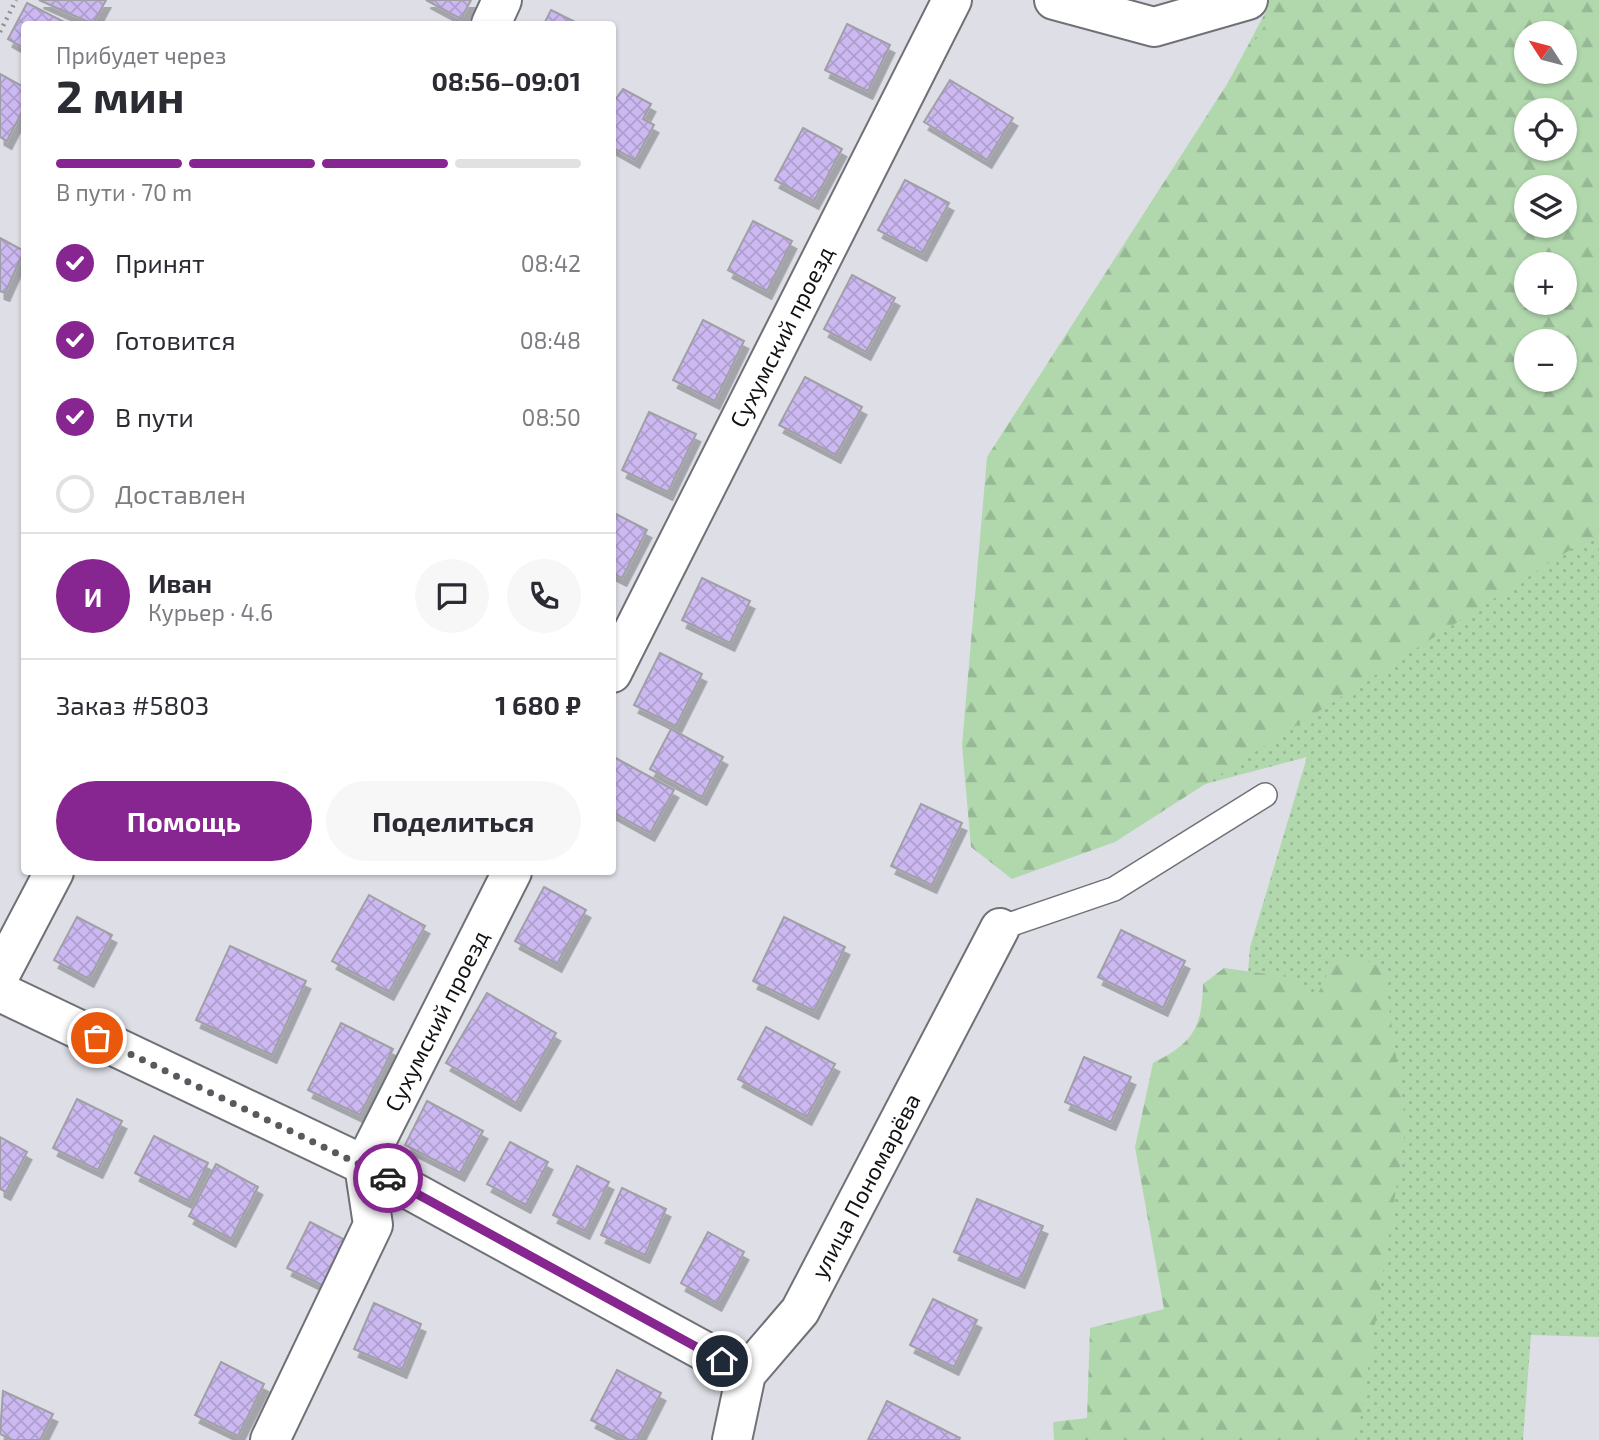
<!DOCTYPE html>
<html lang="ru">
<head>
<meta charset="utf-8">
<style>
	:root { --surface:#fff; --page:#f7f7f7; --text:#2b2b33; --muted:#7c7c81; --line:#e1e1e2; --accent:#872690 }
	body { margin:0; font-family:"Exo 2",sans-serif; background:var(--page); color:var(--text); height:100vh; display:flex; flex-direction:column; font-size:26px; white-space:nowrap }
	* { box-sizing:border-box; margin:0 }
	p { font-size:23px; color:var(--muted) }
	.icon { flex:none; width:38px; height:38px; fill:none; stroke:currentColor; stroke-width:2; stroke-linecap:round; stroke-linejoin:round }
	.map { position:relative; flex:1; overflow:hidden }
	.drawer { position:absolute; left:21px; top:21px; width:595px; height:854px; display:flex; flex-direction:column; background:var(--surface); border-radius:7px; box-shadow:0 2px 5px #0004 }
	.drawer>* { flex:none }
	.needle { width:46px; rotate:306deg }
	.fabs { position:absolute; left:1514px; top:21px; display:grid; gap:14px }
	.fabs a { display:grid; place-items:center; width:63px; height:63px; border-radius:50%; background:var(--surface); box-shadow:0 2px 5px #0004; font-size:35px }
	.pin { position:absolute; display:grid; place-items:center; width:60px; height:60px; color:#fff; margin:-30px; border:4px solid #fff; border-radius:50%; box-shadow:0 2px 7px #0007 }
	.courier { position:absolute; display:grid; place-items:center; width:70px; height:70px; margin:-35px; border:5px solid #872690; border-radius:50%; background:#fff; color:#222; box-shadow:0 2px 9px #0007 }
	.overview em { font-style:normal; font-weight:700 }
	.overview div { display:flex; flex-direction:column-reverse }
	.overview { display:flex; align-items:center; justify-content:space-between; height:119px; padding:0 35px }
	h1 { font-size:46px; font-weight:700; line-height:52px }
	.bar { display:grid; grid-template-columns:repeat(4,1fr); gap:10px 7px; align-content:center; height:84px; padding:0 35px }
	.bar i { height:9px; border-radius:5px; background:var(--line) }
	.bar .active { background:var(--accent) }
	.bar p { grid-column:span 4 }
	.line { display:flex; align-items:center; gap:18px; padding:0 35px; border-top:2px solid var(--line) }
	.line div { flex:1 }
	.round { display:grid; place-items:center; flex:none; width:74px; height:74px; border-radius:37px; background:var(--page) }
	ol { padding:0 35px; list-style:none }
	li { display:flex; align-items:center; gap:21px; height:77px }
	li p { margin-inline-start:auto }
	li .icon { padding:7px; border-radius:50%; background:var(--accent); color:#fff; stroke-width:4 }
	li:last-child { color:var(--muted) }
	li i { width:38px; height:38px; border:4px solid var(--line); border-radius:50% }
	.action { display:flex; gap:14px; margin-top:auto; padding:14px 35px }
	.action a { flex:1; height:80px; border-radius:42px; background:var(--accent); color:#fff; font-size:28px; font-weight:700; line-height:80px; text-align:center }
	.action a+a { background:var(--page); color:var(--text) }
	.map>svg:first-child { display:block }
</style>
</head>
<body>
<div class="map">
<svg width="1599" height="1440" viewBox="0 0 1599 1440">
	<defs>
		<pattern id="grass-dots" width="8" height="8" patternUnits="userSpaceOnUse" patternTransform="scale(1.75)"><rect width="8" height="8" fill="#b1d8ad"/><path d="M2 2h.1M6 6h.1" fill="none" stroke="#97b894" stroke-width="1.8" stroke-linecap="round"/></pattern>
		<pattern id="forest-firs" width="22" height="20" patternUnits="userSpaceOnUse" patternTransform="scale(1.75)"><rect width="22" height="20" fill="#b1d8ad"/><path d="M5 1l3.5 6h-7zM16 11l3.5 6h-7z" fill="#97b894"/></pattern>
		<pattern id="building-cross-hatch" width="8" height="8" patternUnits="userSpaceOnUse" patternTransform="scale(1.75)"><rect width="8" height="8" fill="#ccb9f1"/><path d="M0 0l8 8M0 8l8-8" fill="none" stroke="#ae9ece"/></pattern>
		<filter id="shadow"><feDropShadow dx="4.5" dy="8" stdDeviation="0" flood-color="#0004"/></filter>
	</defs>
	<rect width="100%" height="100%" fill="#dedfe6"/>
	<path fill="url(#grass-dots)" fill-rule="evenodd" d="M 1272,0 L 1599,0 L 1599,1337 L 1531,1335 L 1523,1440 L 1212,1440 L 1250,947 L 1307,757 L 1010,836 L 1012,488 ZM 1526,33 L 1564,33 L 1564,72 L 1526,72 ZM 1526,110 L 1564,110 L 1564,149 L 1526,149 ZM 1526,187 L 1564,187 L 1564,226 L 1526,226 ZM 1526,264 L 1564,264 L 1564,303 L 1526,303 ZM 1526,341 L 1564,341 L 1564,380 L 1526,380 Z"/>
	<g fill="url(#forest-firs)" fill-rule="evenodd">
		<path d="M 1268,0 L 1599,0 L 1599,540 L 1590,537 L 1115,842 L 1012,879 L 971,847 L 962,745 L 987,457 L 1267,22 ZM 1526,33 L 1564,33 L 1564,72 L 1526,72 ZM 1526,110 L 1564,110 L 1564,149 L 1526,149 ZM 1526,187 L 1564,187 L 1564,226 L 1526,226 ZM 1526,264 L 1564,264 L 1564,303 L 1526,303 ZM 1526,341 L 1564,341 L 1564,380 L 1526,380 Z"/>
		<path d="M 1336,954 L 1383,965 L 1406,1126 L 1357,1440 L 1054,1440 L 1053,1422 L 1087,1418 L 1090,1328 L 1164,1309 L 1135,1147 L 1153,1063 C 1193,1043 1202,1028 1203,984 L 1224,968 L 1288,977 L 1317,996 Z"/>
	</g>
	<g fill="url(#building-cross-hatch)" stroke="#a19fa6" stroke-width="2" filter="url(#shadow)">
		<polygon points="39,0 106,0 93,24"/>
		<polygon points="426,0 471,0 461,19"/>
		<polygon points="27,3 68,24 24,24 24,48 8,39"/>
		<polygon points="551,10 579,24 544,24"/>
		<polygon points="847,24 890,45 868,91 825,70"/>
		<polygon points="0,74 24,87 24,108 7,141 0,137"/>
		<polygon points="950,80 1013,118 987,160 924,122"/>
		<polygon points="623,89 651,104 643,119 654,125 635,160 612,147 612,104"/>
		<polygon points="803,128 842,149 814,201 775,180"/>
		<polygon points="905,180 949,203 922,253 878,230"/>
		<polygon points="753,221 792,241 767,291 728,270"/>
		<polygon points="0,238 24,251 5,293 0,291"/>
		<polygon points="852,275 895,298 866,352 824,329"/>
		<polygon points="703,320 744,341 715,401 673,380"/>
		<polygon points="805,377 862,407 836,455 779,425"/>
		<polygon points="649,412 696,434 668,492 622,470"/>
		<polygon points="612,512 647,530 622,578 612,573"/>
		<polygon points="702,578 750,601 730,643 682,620"/>
		<polygon points="660,653 702,674 676,726 634,705"/>
		<polygon points="671,729 723,757 702,797 650,769"/>
		<polygon points="612,756 674,790 650,833 612,812"/>
		<polygon points="921,804 962,823 932,885 891,866"/>
		<polygon points="544,887 586,910 557,964 515,941"/>
		<polygon points="369,895 425,926 389,992 332,961"/>
		<polygon points="77,917 112,935 89,979 54,960"/>
		<polygon points="784,917 845,947 814,1011 753,981"/>
		<polygon points="1121,930 1185,961 1163,1008 1098,977"/>
		<polygon points="230,946 306,981 272,1055 196,1020"/>
		<polygon points="487,993 556,1033 516,1103 446,1063"/>
		<polygon points="341,1023 393,1049 360,1115 308,1090"/>
		<polygon points="766,1027 835,1064 807,1117 738,1079"/>
		<polygon points="1084,1057 1131,1077 1111,1122 1065,1102"/>
		<polygon points="77,1099 122,1121 98,1170 53,1148"/>
		<polygon points="427,1101 483,1131 460,1173 405,1145"/>
		<polygon points="154,1136 208,1163 189,1201 135,1173"/>
		<polygon points="0,1137 27,1152 6,1192 0,1189"/>
		<polygon points="510,1142 548,1162 526,1205 487,1184"/>
		<polygon points="216,1164 258,1187 231,1239 189,1216"/>
		<polygon points="577,1166 609,1182 585,1231 553,1215"/>
		<polygon points="622,1188 666,1209 645,1255 601,1235"/>
		<polygon points="977,1199 1043,1226 1020,1280 954,1252"/>
		<polygon points="310,1222 349,1242 326,1287 287,1268"/>
		<polygon points="708,1232 744,1252 717,1303 681,1283"/>
		<polygon points="933,1299 977,1320 954,1367 910,1345"/>
		<polygon points="374,1303 421,1324 402,1370 354,1349"/>
		<polygon points="221,1362 264,1384 238,1436 195,1415"/>
		<polygon points="617,1370 661,1393 637,1440 629,1440 591,1420"/>
		<polygon points="3,1391 53,1414 40,1440 12,1440 0,1434"/>
		<polygon points="887,1401 960,1438 959,1440 868,1440"/>
	</g>
	<g fill="none" stroke-linecap="round" stroke-linejoin="round">
		<defs>
			<polyline id="lane" points="1000,928 1114,889 1265,795"/>
			<g id="street">
				<polyline points="1054,0 1154,27 1248,0"/>
				<polyline points="491,24 502,0"/>
				<polyline points="612,673 952,0"/>
				<polyline points="0,975 54,872"/>
				<polyline points="0,992 364,1165 746,1374"/>
				<polyline points="270,1440 373,1225 364,1165 512,872"/>
				<polyline points="732,1440 746,1374 800,1311 1000,928"/>
			</g>
		</defs>
		<use href="#lane" stroke="#6f7177" stroke-width="26"/>
		<use href="#street" stroke="#6f7177" stroke-width="42"/>
		<polyline stroke="#8f8f94" stroke-width="4.5" stroke-dasharray="2 5" stroke-linecap="butt" points="0,32 16,0"/>
		<use href="#lane" stroke="#fff" stroke-width="23"/>
		<use href="#street" stroke="#fff" stroke-width="38"/>
	</g>
	<g fill="none" stroke-linecap="round" stroke-linejoin="round">
		<polyline stroke="#595a5e" stroke-width="7" stroke-dasharray="0 12.6" points="97,1038 388,1178"/>
		<polyline stroke="#872690" stroke-width="9" points="388,1178 722,1361"/>
	</g>
	<g text-anchor="middle" stroke-width="5" stroke-linejoin="round" paint-order="stroke">
		<g font-size="23" fill="#121214" stroke="#fff">
			<text transform="translate(782 337) rotate(-63)" y="8">Сухумский проезд</text>
			<text transform="translate(437 1021) rotate(-63)" y="8">Сухумский проезд</text>
			<text transform="translate(866 1186) rotate(-62)" y="8">улица Пономарёва</text>
		</g>
	</g>
</svg>
<div class="fabs">
<a><svg class="needle" viewBox="-14 -14 28 28"><path d="M0-13l5 13h-10z" fill="#e53935"/><path d="M0 13l5-13h-10z" fill="#7c7c81"/></svg></a>
<a><svg class="icon" aria-label="locate" viewBox="0 0 24 24"><circle cx="12" cy="12" r="6"/><path d="M12 2v4M12 18v4M2 12h4M18 12h4"/></svg></a>
<a><svg class="icon" aria-label="layers" viewBox="0 0 24 24"><path d="M12 4l9 5-9 5-9-5zM3 14l9 5 9-5"/></svg></a>
<a>+</a>
<a>−</a>
</div>
<div class="pin" style="left:97px;top:1038px;background:#ea580c"><svg class="icon" aria-label="bag" viewBox="0 0 24 24"><path d="M5 8h14l-1 12H6zM9 8a3 3 0 0 1 6 0"/></svg></div>
<div class="pin" style="left:722px;top:1361px;background:#1f2937"><svg class="icon" aria-label="home" viewBox="0 0 24 24"><path d="M3 11l9-7 9 7M6 9v11h12V9"/></svg></div>
<div class="courier" style="left:388px;top:1178px"><svg class="icon" aria-label="car" viewBox="0 0 24 24"><path d="M5 17H2v-5l4-1 3-4h7l3 4 3 1v5h-3M9 17h6M6 11h13"/><circle cx="7" cy="17" r="2"/><circle cx="17" cy="17" r="2"/></svg></div>
<section class="drawer">
<div class="overview"><div><h1>2 мин</h1><p>Прибудет через</p></div><em>08:56–09:01</em></div>
<div class="bar"><i class="active"></i><i class="active"></i><i class="active"></i><i></i><p>В пути · 70 m</p></div>
<ol>
<li><svg class="icon" aria-label="check" viewBox="0 0 24 24"><path d="M5 12l5 5 9-10"/></svg>Принят<p>08:42</p></li>
<li><svg class="icon" aria-label="check" viewBox="0 0 24 24"><path d="M5 12l5 5 9-10"/></svg>Готовится<p>08:48</p></li>
<li><svg class="icon" aria-label="check" viewBox="0 0 24 24"><path d="M5 12l5 5 9-10"/></svg>В пути<p>08:50</p></li>
<li><i></i>Доставлен</li>
</ol>
<div class="line" style="height:126px"><b class="round" style="background:var(--accent);color:#fff">И</b><div><b>Иван</b><p>Курьер · 4.6</p></div><a class="round"><svg class="icon" aria-label="chat" viewBox="0 0 24 24"><path d="M4 5h16v11H9l-5 4z"/></svg></a><a class="round"><svg class="icon" aria-label="phone" viewBox="0 0 24 24"><path d="M5 4h4l2 5-3 2q2 4 5 5l2-3 5 2v4C11 20 4 13 5 4z"/></svg></a></div>
<div class="line" style="height:91px"><div>Заказ #5803</div><b>1 680 ₽</b></div>
<div class="action"><a>Помощь</a><a>Поделиться</a></div>
</section>
</div>
</body>
</html>
